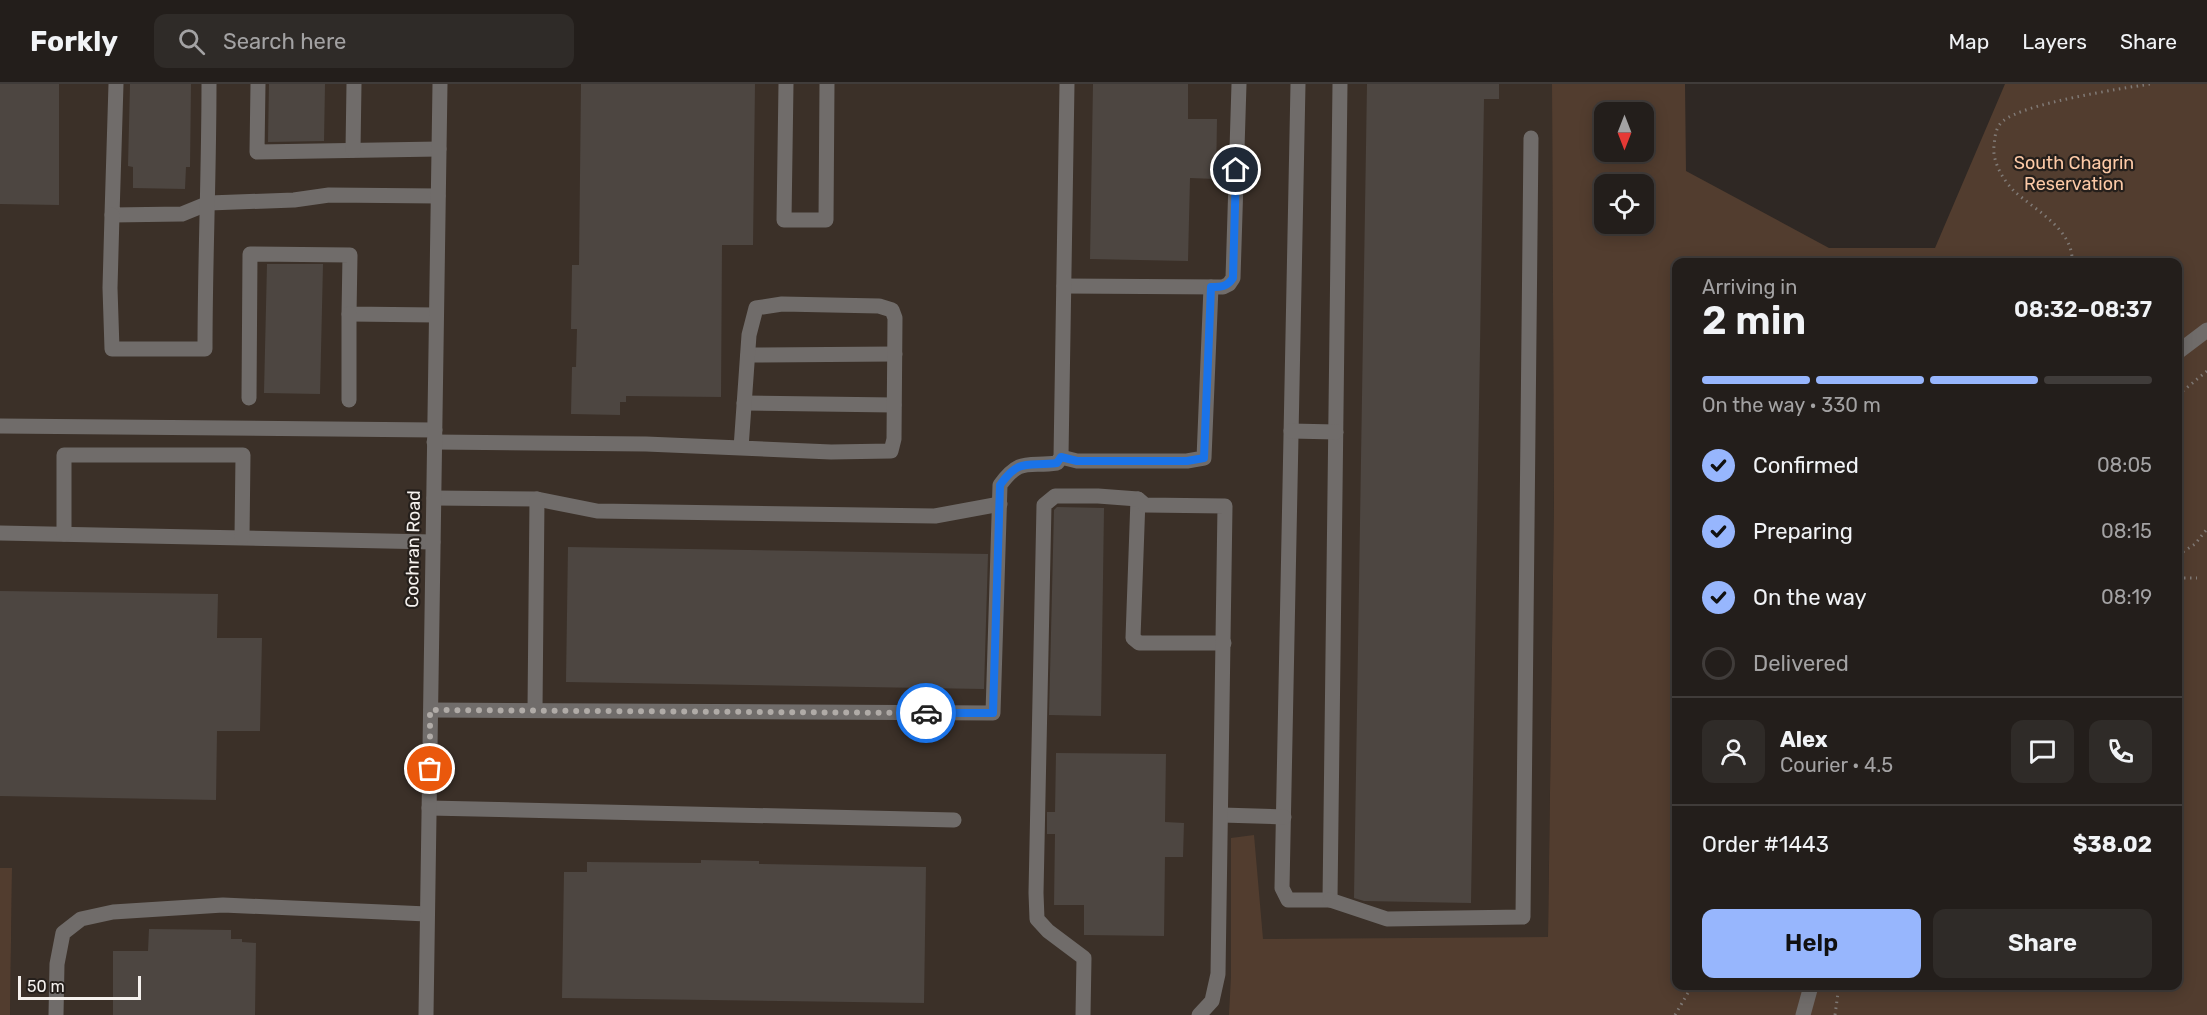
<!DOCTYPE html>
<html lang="en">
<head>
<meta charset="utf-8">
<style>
	:root { --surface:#231e1b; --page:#2f2b28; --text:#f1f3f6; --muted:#a3a2a3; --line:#403c3a; --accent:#97b6fd }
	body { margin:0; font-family:Rubik,sans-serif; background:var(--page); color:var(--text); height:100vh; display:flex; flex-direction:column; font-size:22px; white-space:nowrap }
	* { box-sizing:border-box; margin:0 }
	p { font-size:20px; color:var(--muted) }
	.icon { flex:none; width:33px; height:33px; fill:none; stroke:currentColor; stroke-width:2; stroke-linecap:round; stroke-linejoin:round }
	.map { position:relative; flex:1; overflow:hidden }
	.side { position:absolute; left:1672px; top:174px; width:510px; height:732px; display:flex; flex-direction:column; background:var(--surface); border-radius:12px; box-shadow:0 3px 15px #0003,0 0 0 2px var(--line) }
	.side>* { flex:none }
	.needle { width:39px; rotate:180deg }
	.controls { position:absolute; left:1594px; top:18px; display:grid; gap:12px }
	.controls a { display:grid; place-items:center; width:60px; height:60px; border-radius:12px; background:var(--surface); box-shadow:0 3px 15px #0003,0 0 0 2px var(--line); font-size:30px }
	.scale { position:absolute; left:18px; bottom:15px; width:123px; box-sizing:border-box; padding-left:6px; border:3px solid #f5f1ee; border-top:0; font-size:16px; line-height:21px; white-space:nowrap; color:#f5f1ee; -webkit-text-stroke:4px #251f1b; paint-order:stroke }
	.pin { position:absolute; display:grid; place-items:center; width:51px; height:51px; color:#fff; margin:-26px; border:3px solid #fff; border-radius:50%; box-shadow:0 2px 6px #0007 }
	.courier { position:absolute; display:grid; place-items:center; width:60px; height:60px; margin:-30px; border:4px solid #1a73e8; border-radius:50%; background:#fff; color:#222; box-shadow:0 2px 8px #0007 }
	.headline em { font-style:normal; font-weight:600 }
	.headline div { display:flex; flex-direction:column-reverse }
	.headline { display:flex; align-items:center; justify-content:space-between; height:102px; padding:0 30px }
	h1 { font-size:39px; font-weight:600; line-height:45px }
	.bar { display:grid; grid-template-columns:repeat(4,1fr); gap:9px 6px; align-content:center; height:72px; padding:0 30px }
	.bar i { height:8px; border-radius:4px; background:var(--line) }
	.bar .current { background:var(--accent) }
	.bar p { grid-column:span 4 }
	.line { display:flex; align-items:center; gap:15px; padding:0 30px; border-top:2px solid var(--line) }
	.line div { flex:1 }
	.round { display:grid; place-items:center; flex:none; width:63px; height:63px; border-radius:12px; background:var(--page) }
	ol { padding:0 30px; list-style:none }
	li { display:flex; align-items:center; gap:18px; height:66px }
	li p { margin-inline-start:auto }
	li .icon { padding:6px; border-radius:50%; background:var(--accent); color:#111; stroke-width:4 }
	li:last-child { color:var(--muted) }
	li i { width:33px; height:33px; border:3px solid var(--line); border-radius:50% }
	.button { display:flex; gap:12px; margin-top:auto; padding:12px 30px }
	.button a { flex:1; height:69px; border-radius:12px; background:var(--accent); color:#111; font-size:24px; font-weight:600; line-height:69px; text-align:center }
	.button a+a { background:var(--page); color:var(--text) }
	header { display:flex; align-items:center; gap:36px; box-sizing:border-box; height:84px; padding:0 30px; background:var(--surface); border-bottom:2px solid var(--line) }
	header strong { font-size:28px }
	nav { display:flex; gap:33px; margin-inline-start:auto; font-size:21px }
	.search { width:420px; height:54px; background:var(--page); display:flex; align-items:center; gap:15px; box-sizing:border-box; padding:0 21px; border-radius:12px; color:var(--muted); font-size:22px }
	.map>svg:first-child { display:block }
</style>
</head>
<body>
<header>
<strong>Forkly</strong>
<div class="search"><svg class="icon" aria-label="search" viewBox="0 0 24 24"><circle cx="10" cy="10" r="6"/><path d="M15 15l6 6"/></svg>Search here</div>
<nav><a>Map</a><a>Layers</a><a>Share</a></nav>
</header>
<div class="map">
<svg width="2207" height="931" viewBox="0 0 2207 931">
	<rect width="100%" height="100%" fill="#2f2824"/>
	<polygon fill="#3b3028" points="0,0 1552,0 1554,419 1547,920 1487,931 10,931 12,785 0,784"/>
	<g fill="#523d2f" fill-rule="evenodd">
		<path d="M 1552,0 L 1685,0 L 1686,87 L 1829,164 L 1935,164 L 2005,0 L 2207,0 L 2207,931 L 1229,931 L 1231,893 L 1231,754 L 1254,751 L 1263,855 L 1548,853 L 1554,419 ZM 1605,28 L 1644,28 L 1644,68 L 1605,68 ZM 1605,100 L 1644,100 L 1644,140 L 1605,140 ZM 1677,178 L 2178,178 L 2178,902 L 1677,902 Z"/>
		<polygon points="0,784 12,784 10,931 0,931"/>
	</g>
	<g fill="#4d4641">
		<polygon points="0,0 59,0 59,121 0,120"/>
		<polygon points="130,0 191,0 190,83 186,83 185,105 133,104 133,83 128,82"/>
		<polygon points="269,0 325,0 324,57 268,58"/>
		<polygon points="581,0 755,0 753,161 722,161 721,313 626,312 626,318 620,318 620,331 571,330 572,283 576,283 577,245 571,245 572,181 579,181"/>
		<polygon points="1093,0 1188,0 1188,35 1217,35 1216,95 1190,94 1188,177 1090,175"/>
		<polygon points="1367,0 1499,0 1499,15 1484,15 1471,819 1364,817 1354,814"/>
		<polygon points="267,180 323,180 320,310 264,309"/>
		<polygon points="1057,423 1104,424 1101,632 1049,631 1054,426"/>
		<polygon points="568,463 988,470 984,605 566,598"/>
		<polygon points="0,507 218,510 217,554 262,554 260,647 217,647 216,716 0,712"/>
		<polygon points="1056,669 1166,670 1165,738 1184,739 1183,773 1165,773 1164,852 1084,851 1084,821 1054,821 1055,750 1047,750 1047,728 1055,728"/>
		<polygon points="701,776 759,777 759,780 926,783 924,919 562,914 564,788 587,788 587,778 701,779"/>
		<polygon points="149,845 231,846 231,855 242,855 242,858 256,859 255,931 113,931 113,867 148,867"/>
	</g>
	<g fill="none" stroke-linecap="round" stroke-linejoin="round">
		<g stroke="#807a76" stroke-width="3" stroke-dasharray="1.5 4.5" stroke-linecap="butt">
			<path d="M 2072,178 C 2074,146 2035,126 2014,107 C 2003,96 1992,77 1994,62 C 1995,53 1995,44 2003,37 C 2025,19 2119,5 2150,0"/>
			<polyline points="2178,311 2207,287"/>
			<polyline points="2178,471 2195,460 2207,445"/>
			<polyline points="2178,494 2197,494"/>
			<polyline points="1675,931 1692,902"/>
			<polyline points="1835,931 1839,902"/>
		</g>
		<g stroke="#706c6a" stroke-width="15">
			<polyline points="116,0 112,131 182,130 209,119 294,116 329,111 438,112"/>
			<polyline points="258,0 257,68 439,65"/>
			<polyline points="786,0 784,136 826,136 827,0"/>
			<polyline points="1298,0 1282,804 1288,816 1330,816 1340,0"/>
			<polyline points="353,66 354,0"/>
			<path d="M 112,131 L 110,204 L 112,265 L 205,265 C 205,177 209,89 209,0"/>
			<polyline points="1064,202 1223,203 1229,200 1233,194 1239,0"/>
			<polyline points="2178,268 2207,246"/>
			<polyline points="748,271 895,270"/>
			<polyline points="249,314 250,170 350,171 349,230 436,231"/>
			<polyline points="349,316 349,230"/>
			<polyline points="744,319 894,321"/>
			<polyline points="0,342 435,346"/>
			<polyline points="1291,347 1336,348"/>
			<polyline points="434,358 646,360 831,368 891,367 894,355 895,234 892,226 879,222 782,220 756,224 749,251 741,364"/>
			<polyline points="1061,373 1077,377 1187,377 1204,374 1211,203"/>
			<polyline points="434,414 537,415 597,427 935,432 1000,420"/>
			<polyline points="1138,415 1133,554 1139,559 1224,559"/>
			<polyline points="0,449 433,458"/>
			<polyline points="64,450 64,371 243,371 242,453"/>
			<path d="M 431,626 L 993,629 L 1000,401 C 1020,373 1028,383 1057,379 L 1061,373 L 1067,0"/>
			<polyline points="535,626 537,415"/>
			<polyline points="429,724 954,736"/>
			<polyline points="1222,731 1284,733"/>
			<polyline points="1330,816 1387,835 1523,833 1531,54"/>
			<polyline points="56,931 57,880 63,849 81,835 113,828 223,821 427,830"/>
			<polyline points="426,931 440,0"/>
			<polyline points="1083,931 1084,874 1048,847 1037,835 1036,809 1044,421 1055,412 1098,412 1138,415 1145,421 1225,422 1218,890 1212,917 1199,931"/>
			<polyline points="1803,931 1811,902"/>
		</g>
	</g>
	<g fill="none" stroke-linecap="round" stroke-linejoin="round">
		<polyline stroke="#b0aba7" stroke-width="6" stroke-dasharray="0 10.8" points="430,685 430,626 926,629"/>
		<path stroke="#1a73e8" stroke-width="8" d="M 926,629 L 993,629 L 1000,401 C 1020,373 1028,383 1057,379 L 1061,373 L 1077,377 L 1187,377 L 1204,374 L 1211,203 C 1221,203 1227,203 1233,194 L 1236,86"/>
	</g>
	<g text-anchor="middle" stroke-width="4.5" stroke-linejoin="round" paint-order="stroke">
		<g font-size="18" fill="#fcc9a6" stroke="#251f1b">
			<text x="2074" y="85">South Chagrin<tspan x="2074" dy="21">Reservation</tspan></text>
		</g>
		<g font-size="18" fill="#f5f1ee" stroke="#251f1b">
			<text transform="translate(413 465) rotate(-89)" y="6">Cochran Road</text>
		</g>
	</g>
</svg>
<div class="controls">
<a><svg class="needle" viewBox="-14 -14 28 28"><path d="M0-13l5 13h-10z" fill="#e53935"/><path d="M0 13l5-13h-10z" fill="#a3a2a3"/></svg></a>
<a><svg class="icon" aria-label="locate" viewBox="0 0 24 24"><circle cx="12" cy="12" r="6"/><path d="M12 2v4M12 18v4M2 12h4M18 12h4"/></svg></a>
</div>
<div class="scale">50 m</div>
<div class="pin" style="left:430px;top:685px;background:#ea580c"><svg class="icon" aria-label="bag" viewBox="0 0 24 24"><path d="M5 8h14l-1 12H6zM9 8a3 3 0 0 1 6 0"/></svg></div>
<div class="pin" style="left:1236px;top:86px;background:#1f2937"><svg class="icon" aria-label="home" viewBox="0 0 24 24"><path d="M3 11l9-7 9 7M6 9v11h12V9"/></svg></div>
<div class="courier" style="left:926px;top:629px"><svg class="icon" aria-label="car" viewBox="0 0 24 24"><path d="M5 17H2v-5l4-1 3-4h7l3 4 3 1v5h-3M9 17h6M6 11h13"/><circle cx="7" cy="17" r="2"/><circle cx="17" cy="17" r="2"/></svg></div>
<section class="side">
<div class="headline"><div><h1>2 min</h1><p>Arriving in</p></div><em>08:32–08:37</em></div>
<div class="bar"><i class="current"></i><i class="current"></i><i class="current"></i><i></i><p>On the way · 330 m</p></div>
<ol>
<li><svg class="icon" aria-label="check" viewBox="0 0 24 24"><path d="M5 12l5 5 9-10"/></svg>Confirmed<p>08:05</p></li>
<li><svg class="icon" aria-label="check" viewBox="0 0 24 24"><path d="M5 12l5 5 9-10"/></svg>Preparing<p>08:15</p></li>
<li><svg class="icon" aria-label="check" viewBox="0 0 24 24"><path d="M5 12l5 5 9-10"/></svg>On the way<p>08:19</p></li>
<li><i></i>Delivered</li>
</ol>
<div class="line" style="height:108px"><a class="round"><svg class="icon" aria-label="person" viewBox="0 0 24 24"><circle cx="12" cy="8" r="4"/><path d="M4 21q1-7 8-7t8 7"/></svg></a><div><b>Alex</b><p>Courier · 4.5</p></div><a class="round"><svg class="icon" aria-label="chat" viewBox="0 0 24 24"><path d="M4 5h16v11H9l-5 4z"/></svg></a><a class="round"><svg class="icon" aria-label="phone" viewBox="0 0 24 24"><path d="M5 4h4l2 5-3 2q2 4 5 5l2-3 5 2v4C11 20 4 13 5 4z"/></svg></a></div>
<div class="line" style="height:78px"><div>Order #1443</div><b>$38.02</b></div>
<div class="button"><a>Help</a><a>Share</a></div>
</section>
</div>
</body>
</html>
